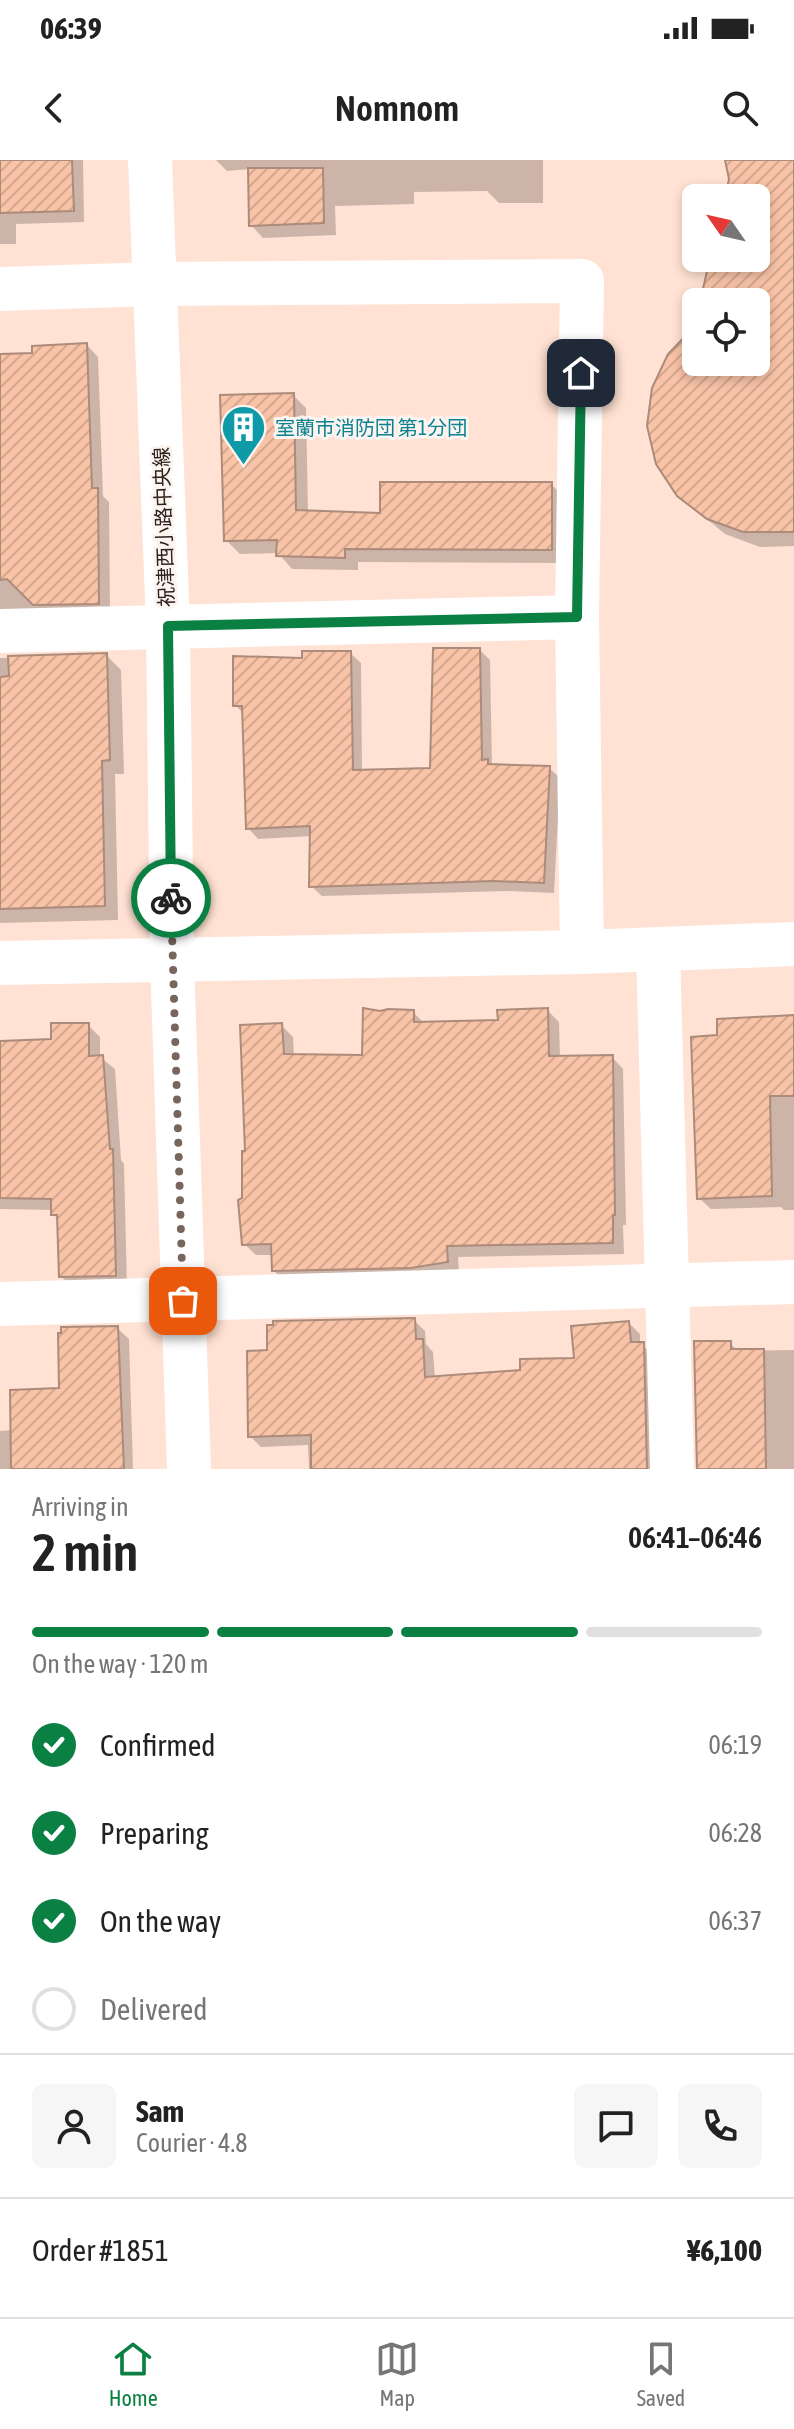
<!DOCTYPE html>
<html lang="en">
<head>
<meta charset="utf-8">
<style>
	:root { --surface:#fff; --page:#f6f6f6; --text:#222; --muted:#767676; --line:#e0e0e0; --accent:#0b8043 }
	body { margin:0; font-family:"Asap Condensed","Noto Sans JP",sans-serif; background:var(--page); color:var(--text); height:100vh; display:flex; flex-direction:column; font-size:30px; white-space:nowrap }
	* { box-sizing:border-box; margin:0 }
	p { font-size:26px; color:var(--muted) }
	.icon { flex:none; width:44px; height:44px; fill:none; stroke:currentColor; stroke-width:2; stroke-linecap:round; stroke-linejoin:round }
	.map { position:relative; height:1309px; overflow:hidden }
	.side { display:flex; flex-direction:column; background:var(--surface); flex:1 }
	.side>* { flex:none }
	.needle { width:52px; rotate:304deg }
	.controls { position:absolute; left:682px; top:24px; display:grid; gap:16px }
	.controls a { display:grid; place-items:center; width:88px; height:88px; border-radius:12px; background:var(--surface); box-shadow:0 4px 12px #0003; font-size:40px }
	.pin { position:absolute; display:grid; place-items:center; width:68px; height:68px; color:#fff; margin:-34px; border-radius:16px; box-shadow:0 4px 12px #0006 }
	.courier { position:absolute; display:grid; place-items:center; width:80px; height:80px; margin:-40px; border:6px solid #0b8043; border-radius:50%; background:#fff; color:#222; box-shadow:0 2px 10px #0007 }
	.headline em { font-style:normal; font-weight:600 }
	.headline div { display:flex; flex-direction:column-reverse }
	.headline { display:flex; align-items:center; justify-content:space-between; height:136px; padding:0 32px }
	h1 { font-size:52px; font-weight:600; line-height:60px }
	.bar { display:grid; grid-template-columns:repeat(4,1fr); gap:12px 8px; align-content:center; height:96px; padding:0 32px }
	.bar i { height:10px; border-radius:6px; background:var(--line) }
	.bar .selected { background:var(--accent) }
	.bar p { grid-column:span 4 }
	.line { display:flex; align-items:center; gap:20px; padding:0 32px; border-top:2px solid var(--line) }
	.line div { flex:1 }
	.round { display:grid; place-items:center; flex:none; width:84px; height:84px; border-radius:12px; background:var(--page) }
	ol { padding:0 32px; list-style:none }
	li { display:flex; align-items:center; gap:24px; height:88px }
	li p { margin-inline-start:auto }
	li .icon { padding:8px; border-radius:50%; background:var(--accent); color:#fff; stroke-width:4 }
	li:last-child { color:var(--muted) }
	li i { width:44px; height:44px; border:4px solid var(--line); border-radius:50% }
	.status { display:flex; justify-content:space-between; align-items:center; height:56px; padding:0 40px; background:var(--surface); direction:ltr }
	.status svg { height:22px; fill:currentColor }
	header { display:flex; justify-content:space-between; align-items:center; height:104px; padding:0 32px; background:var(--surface); font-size:36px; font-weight:600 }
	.dock { display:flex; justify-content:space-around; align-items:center; height:112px; border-top:2px solid var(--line); background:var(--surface); font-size:22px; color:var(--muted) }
	.dock a { display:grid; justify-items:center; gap:4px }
	.dock .selected { color:var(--accent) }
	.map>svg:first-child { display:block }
</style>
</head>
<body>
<div class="status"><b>06:39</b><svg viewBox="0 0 49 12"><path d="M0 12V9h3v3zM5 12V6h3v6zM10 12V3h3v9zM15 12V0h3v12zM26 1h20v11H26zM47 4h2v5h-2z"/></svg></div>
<header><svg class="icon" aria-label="back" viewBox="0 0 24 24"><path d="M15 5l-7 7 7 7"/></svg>Nomnom<svg class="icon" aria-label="search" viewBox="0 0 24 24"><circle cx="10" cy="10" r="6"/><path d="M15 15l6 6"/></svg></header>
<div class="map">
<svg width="794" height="1309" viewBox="0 0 794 1309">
	<defs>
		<pattern id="building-hatch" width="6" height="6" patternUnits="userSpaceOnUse" patternTransform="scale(2)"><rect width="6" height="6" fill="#f8c3a7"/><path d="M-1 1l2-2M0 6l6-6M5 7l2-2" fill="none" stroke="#d5a78f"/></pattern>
	</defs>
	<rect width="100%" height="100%" fill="#ffe2d3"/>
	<g fill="#0003">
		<polygon points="0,0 83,0 84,62 16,64 16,84 0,84"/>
		<polygon points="216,0 543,0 543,43 499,43 487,31 414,32 414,44 335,46 336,75 263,78 251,65 250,9 227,11"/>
		<polygon points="728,0 794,0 794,386 760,387 725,374 678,335 696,166 696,202 756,202 756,142 702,142 713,98 756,98 756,38 727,38 732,19"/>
		<polygon points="87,185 98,197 103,336 109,342 110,455 0,461 0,196 34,195"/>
		<polygon points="293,235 306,248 308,353 382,355 551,324 565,338 565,403 358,402 358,410 292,409 278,393 240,394 226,380"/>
		<polygon points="480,490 490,500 492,606 549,608 560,618 554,733 506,731 322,736 311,726 312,676 258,679 248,668 244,554 235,545 304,500 350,493 361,503 362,612 432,610"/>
		<polygon points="106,495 121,510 124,614 115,614 118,760 0,763 0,498"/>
		<polygon points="547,850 559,862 560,898 612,897 623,909 626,1065 623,1065 624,1094 458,1097 459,1113 286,1122 274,1111 274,1095 256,1095 244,1084 247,993 281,865 293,877 294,896 364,897 413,852 425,864 500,862"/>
		<polygon points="794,857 794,1050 784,1050 781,1047 711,1049 699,1038 720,877"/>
		<polygon points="88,865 100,877 100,897 115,909 121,1000 124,1004 127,1127 73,1129 61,1116 59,1060 53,1054 53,1050 0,1049 0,883 53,881"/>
		<polygon points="414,1160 425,1171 426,1184 433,1192 435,1219 522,1212 576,1200 629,1163 640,1174 640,1184 654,1195 657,1309 309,1309 308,1285 261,1287 250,1276 269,1192"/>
		<polygon points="117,1168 129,1179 133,1309 0,1309 0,1271 13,1270 61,1230"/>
		<polygon points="730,1183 738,1191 794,1190 794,1309 703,1309"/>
	</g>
	<g fill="url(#building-hatch)" stroke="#ac8b7a" stroke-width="2">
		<polygon points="0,0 72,0 74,51 0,53"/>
		<polygon points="725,0 794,0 794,372 743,372 707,359 677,336 656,304 647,266 652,228 668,194 694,167 696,158 696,202 756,202 756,142 700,142 710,98 756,98 756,38 725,38 729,19"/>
		<polygon points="248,8 323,8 324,63 249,66"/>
		<polygon points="87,183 92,328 98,328 99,444 33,445 7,419 0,420 0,194 32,193 32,186"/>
		<polygon points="294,233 296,350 380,353 380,322 552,322 552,390 345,389 345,398 276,396 277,380 224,381 220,235"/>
		<polygon points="433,488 480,488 482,600 488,599 488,604 550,606 544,723 494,721 309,727 310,666 246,669 242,546 233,546 233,496 302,498 302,491 351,491 353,610 430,608"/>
		<polygon points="107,493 110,600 102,601 105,746 0,749 0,517 9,516 8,496"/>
		<polygon points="363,848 380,851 388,849 414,850 414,862 498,860 497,850 548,848 549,896 613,895 615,1055 613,1055 613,1083 447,1086 448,1102 411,1108 272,1111 271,1084 242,1085 238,1040 242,1038 242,991 245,991 240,865 282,863 284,894 362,895"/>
		<polygon points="794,855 794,936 770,936 772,1036 697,1039 691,877 717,875 717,859"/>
		<polygon points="51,863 89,863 89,896 103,895 110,989 113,989 116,1116 59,1117 57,1055 51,1055 51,1039 0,1038 0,881 51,879"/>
		<polygon points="415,1158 416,1179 423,1179 425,1217 520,1210 520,1199 574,1198 571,1166 629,1161 631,1182 644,1182 647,1309 311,1309 311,1275 248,1277 247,1191 267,1190 267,1165 273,1165 273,1161"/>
		<polygon points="118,1166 124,1309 11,1309 10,1230 59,1228 58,1173 61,1173 61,1167"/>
		<polygon points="694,1181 731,1181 731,1189 764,1189 766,1309 697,1309"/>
	</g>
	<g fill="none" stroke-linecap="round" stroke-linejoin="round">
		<g stroke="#fff" stroke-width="44">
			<polyline points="0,129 154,124 582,121 577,457 582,792"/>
			<polyline points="0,471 577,457"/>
			<polyline points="658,790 672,1309"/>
			<polyline points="0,803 582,792 794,784"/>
			<polyline points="0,1144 794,1122"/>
		</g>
		<polyline stroke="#fff" stroke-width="44" points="150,0 168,466 172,799 189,1309"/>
	</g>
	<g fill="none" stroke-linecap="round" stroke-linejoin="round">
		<polyline stroke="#78655b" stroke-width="8" stroke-dasharray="0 14.4" points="171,738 183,1141"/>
		<polyline stroke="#0b8043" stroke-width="10" points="171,738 168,466 577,457 581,213"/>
	</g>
	<defs>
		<symbol id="building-pin" viewBox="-11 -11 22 30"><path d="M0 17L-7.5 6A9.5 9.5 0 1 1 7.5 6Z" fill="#0f9aa8" stroke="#fcf4f0"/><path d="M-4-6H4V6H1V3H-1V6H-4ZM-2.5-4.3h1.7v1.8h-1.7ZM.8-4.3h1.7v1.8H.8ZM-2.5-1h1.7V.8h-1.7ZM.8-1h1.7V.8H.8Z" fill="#fff"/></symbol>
	</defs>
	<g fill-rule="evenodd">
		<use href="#building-pin" x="218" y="242" width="51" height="69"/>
	</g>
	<g text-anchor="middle" stroke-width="6" stroke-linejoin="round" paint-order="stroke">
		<g font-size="20" fill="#0d838f" stroke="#fcf4f0" text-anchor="start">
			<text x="275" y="275">室蘭市消防団 第1分団</text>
		</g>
		<g font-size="20" fill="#2f211b" stroke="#fcf4f0">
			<text transform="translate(164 367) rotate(-92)" y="7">祝津西小路中央線</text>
		</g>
	</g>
</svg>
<div class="controls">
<a><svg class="needle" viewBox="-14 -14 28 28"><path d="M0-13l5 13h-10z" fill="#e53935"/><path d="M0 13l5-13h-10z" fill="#767676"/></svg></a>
<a><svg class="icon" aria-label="locate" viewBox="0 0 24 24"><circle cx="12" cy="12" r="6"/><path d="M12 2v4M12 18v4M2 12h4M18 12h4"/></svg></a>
</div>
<div class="pin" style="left:183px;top:1141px;background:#ea580c"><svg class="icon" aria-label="bag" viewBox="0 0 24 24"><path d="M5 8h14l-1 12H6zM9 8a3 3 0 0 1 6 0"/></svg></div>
<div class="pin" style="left:581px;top:213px;background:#1f2937"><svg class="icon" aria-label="home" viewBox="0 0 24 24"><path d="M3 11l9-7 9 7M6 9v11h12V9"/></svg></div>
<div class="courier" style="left:171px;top:738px"><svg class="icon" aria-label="bike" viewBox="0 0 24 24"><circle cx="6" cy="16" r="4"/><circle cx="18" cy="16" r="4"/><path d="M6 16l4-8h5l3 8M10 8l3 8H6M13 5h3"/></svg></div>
</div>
<section class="side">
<div class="headline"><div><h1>2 min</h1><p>Arriving in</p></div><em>06:41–06:46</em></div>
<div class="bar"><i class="selected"></i><i class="selected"></i><i class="selected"></i><i></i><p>On the way · 120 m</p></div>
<ol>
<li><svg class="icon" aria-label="check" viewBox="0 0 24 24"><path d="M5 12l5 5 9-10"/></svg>Confirmed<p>06:19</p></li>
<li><svg class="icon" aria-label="check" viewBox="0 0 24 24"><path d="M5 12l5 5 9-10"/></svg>Preparing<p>06:28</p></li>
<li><svg class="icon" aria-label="check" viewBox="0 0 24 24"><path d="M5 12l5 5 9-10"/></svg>On the way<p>06:37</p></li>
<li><i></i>Delivered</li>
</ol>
<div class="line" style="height:144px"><a class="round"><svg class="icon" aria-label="person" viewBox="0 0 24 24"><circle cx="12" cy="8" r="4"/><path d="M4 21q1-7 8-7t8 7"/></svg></a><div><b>Sam</b><p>Courier · 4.8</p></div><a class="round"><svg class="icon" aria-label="chat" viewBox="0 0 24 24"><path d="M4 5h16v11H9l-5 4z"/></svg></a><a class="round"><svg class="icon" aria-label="phone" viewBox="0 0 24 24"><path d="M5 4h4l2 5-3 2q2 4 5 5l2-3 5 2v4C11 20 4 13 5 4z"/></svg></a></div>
<div class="line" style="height:104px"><div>Order #1851</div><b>¥6,100</b></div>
</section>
<nav class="dock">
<a class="selected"><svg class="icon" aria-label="home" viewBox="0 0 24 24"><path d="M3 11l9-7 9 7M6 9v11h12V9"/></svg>Home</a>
<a><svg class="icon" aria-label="map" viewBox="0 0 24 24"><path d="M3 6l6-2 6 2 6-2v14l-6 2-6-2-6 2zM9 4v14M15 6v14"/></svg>Map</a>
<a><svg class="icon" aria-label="saved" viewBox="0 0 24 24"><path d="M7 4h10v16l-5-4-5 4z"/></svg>Saved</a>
</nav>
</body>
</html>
